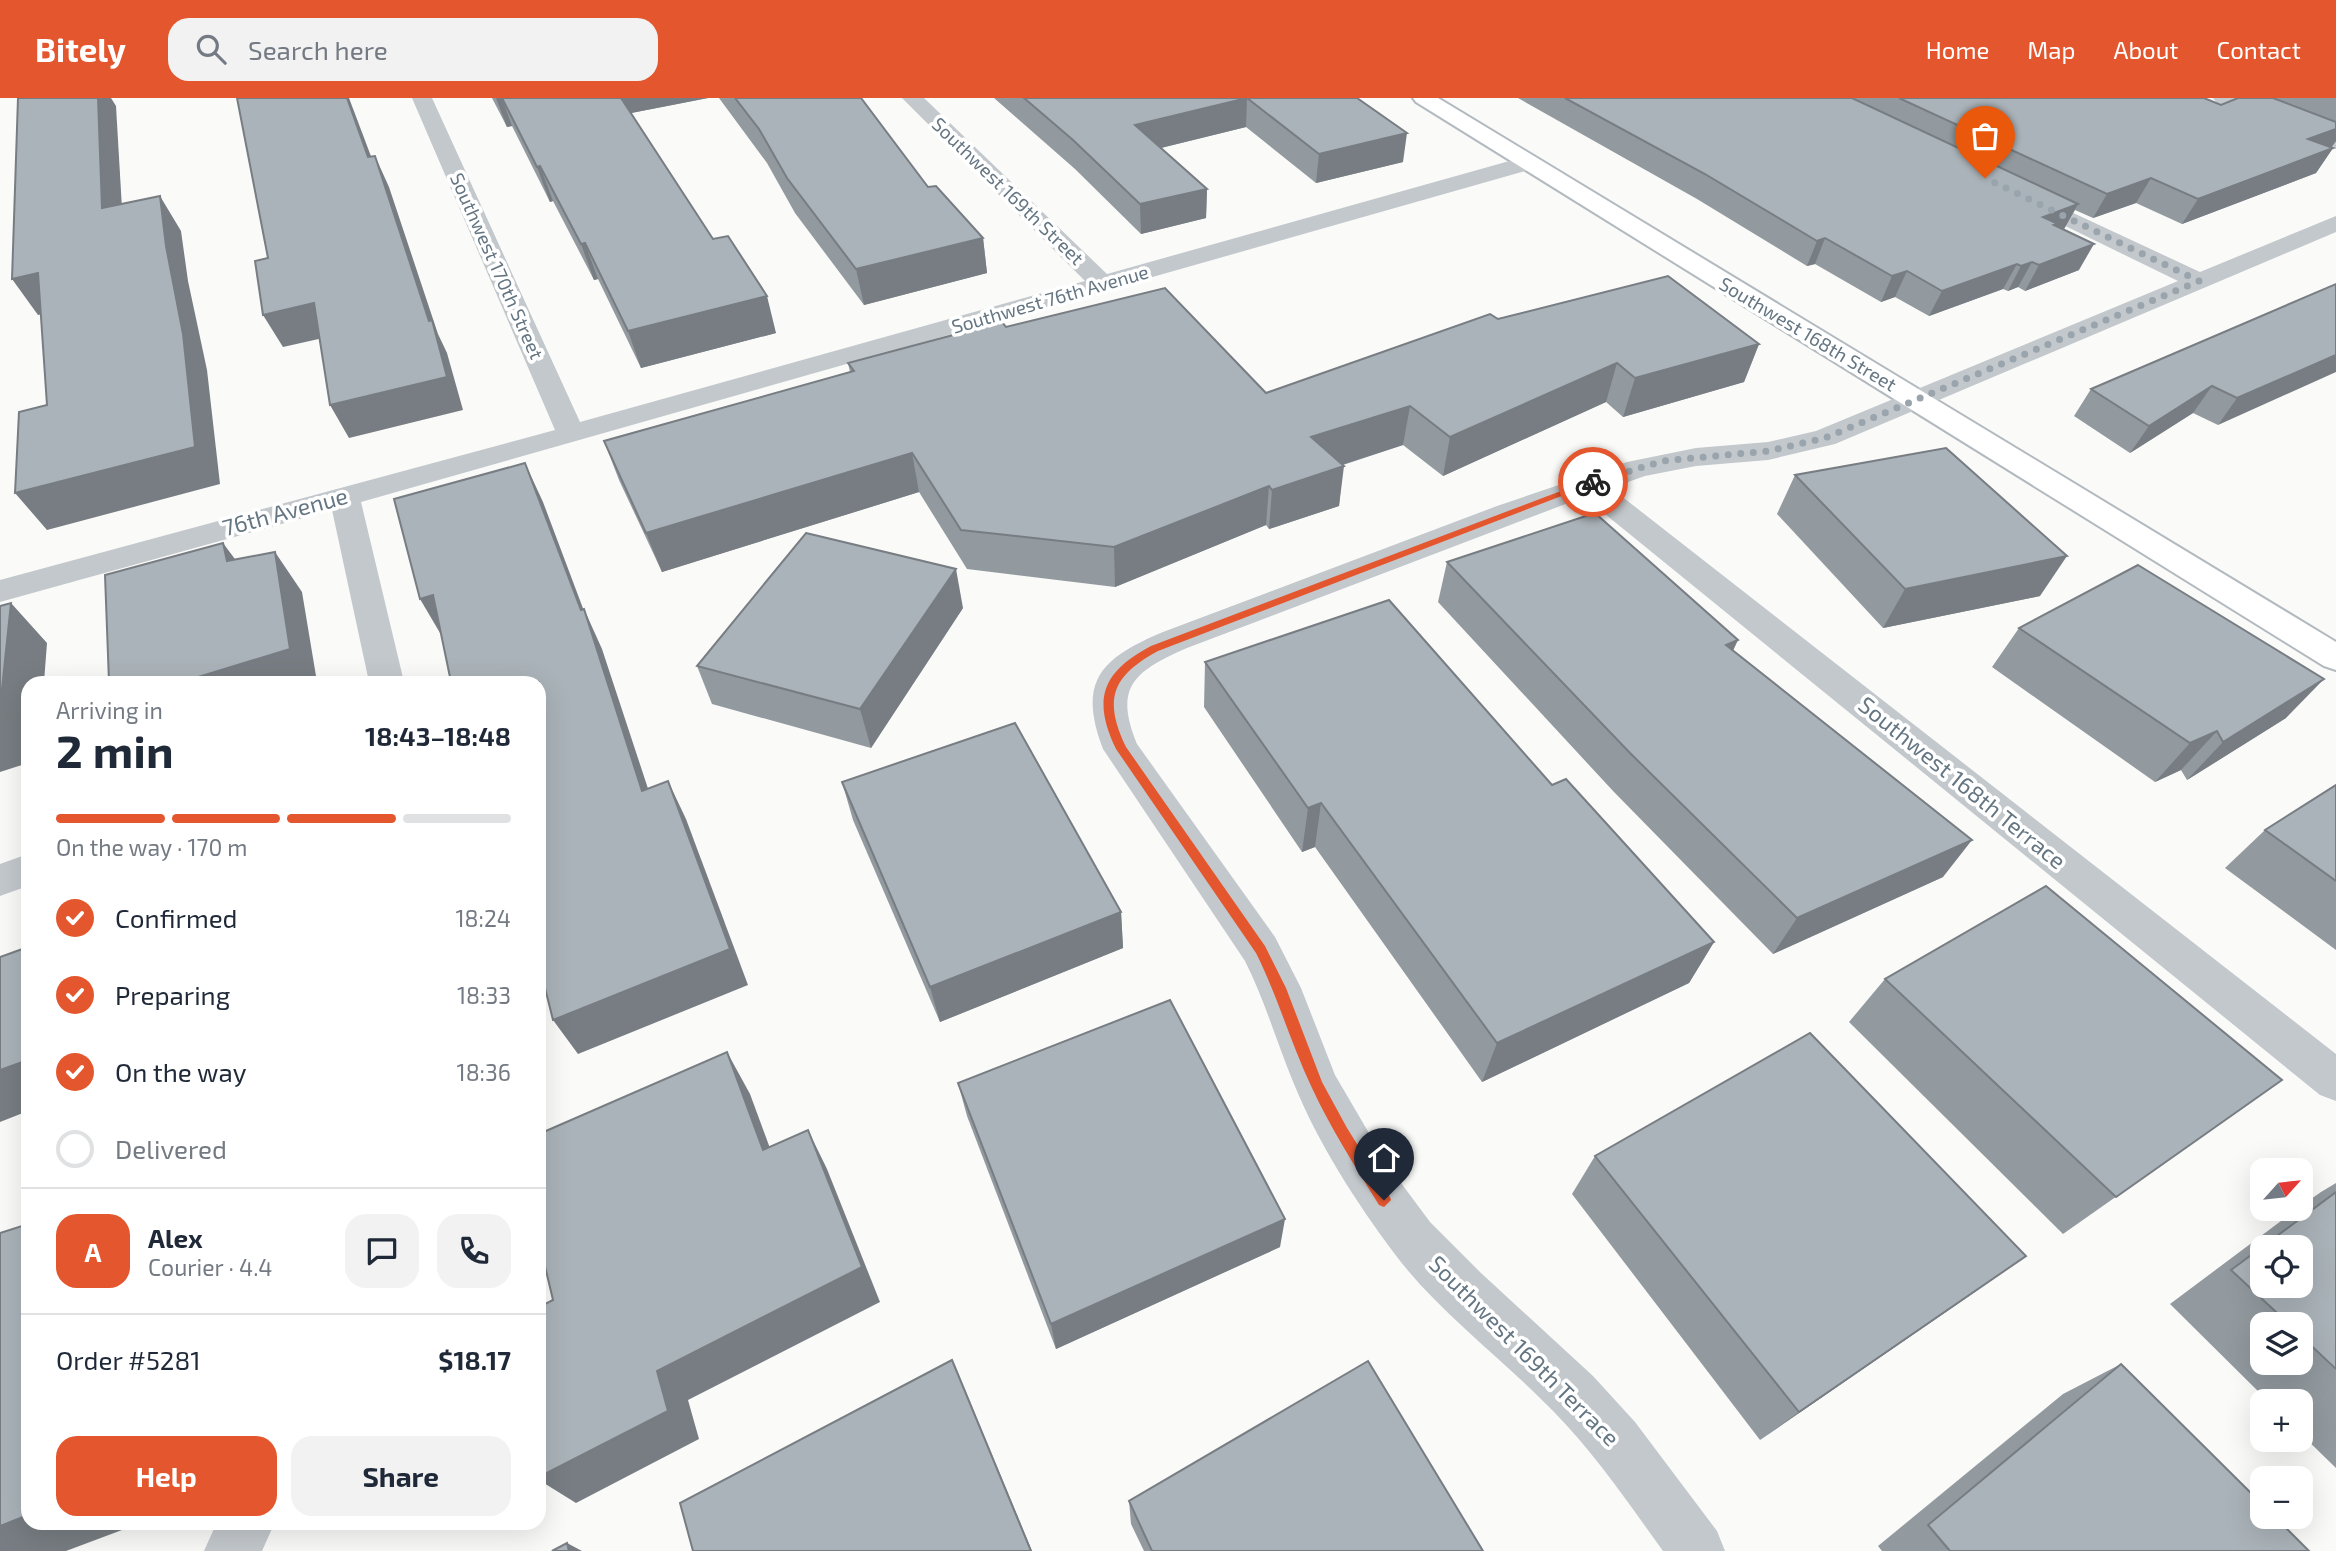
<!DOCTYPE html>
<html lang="en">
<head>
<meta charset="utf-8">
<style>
	:root { --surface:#fff; --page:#f2f2f3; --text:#1f2937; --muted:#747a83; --line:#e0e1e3; --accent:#e4572e }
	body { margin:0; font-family:"Exo 2",sans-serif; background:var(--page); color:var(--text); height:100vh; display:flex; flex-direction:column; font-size:26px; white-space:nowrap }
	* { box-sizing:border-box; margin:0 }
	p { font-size:23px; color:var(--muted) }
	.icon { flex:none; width:38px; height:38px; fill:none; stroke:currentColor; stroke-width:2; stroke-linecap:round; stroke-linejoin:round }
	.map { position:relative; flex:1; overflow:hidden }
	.panel { position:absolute; left:21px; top:578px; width:525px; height:854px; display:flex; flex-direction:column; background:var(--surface); border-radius:21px; box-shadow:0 7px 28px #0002 }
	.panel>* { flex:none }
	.needle { width:46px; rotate:63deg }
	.fabs { position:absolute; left:2250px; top:1060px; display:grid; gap:14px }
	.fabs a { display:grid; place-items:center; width:63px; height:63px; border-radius:14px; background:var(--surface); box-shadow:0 7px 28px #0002; font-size:35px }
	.pin { position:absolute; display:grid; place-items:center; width:60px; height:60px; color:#fff; margin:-72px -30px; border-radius:50% 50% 50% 0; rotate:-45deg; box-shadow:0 0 7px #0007 }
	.pin .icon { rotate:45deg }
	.courier { position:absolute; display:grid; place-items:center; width:70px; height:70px; margin:-35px; border:5px solid #e4572e; border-radius:50%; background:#fff; color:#222; box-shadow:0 2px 9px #0007 }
	.headline em { font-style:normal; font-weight:700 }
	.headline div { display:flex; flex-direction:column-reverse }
	.headline { display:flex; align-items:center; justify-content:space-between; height:119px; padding:0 35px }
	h1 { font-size:46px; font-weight:700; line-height:52px }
	.bar { display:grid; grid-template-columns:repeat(4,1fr); gap:10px 7px; align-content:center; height:84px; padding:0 35px }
	.bar i { height:9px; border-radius:5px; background:var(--line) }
	.bar .on { background:var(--accent) }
	.bar p { grid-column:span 4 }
	.line { display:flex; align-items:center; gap:18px; padding:0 35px; border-top:2px solid var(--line) }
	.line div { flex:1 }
	.round { display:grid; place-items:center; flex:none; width:74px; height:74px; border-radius:21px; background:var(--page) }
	ol { padding:0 35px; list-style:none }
	li { display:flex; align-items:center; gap:21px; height:77px }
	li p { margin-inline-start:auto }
	li .icon { padding:7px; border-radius:50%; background:var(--accent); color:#fff; stroke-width:4 }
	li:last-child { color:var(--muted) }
	li i { width:38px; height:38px; border:4px solid var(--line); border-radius:50% }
	.cta { display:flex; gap:14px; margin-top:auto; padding:14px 35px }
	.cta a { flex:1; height:80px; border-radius:21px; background:var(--accent); color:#fff; font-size:28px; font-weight:700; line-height:80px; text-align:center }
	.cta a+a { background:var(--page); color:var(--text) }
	header { display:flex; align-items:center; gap:42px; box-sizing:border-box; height:98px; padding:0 35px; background:var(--accent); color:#fff }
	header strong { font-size:33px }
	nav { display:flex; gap:38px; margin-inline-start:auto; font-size:24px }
	.search { width:490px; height:63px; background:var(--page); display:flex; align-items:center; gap:18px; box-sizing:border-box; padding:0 24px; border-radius:21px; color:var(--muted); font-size:26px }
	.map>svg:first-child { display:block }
</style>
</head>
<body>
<header>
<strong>Bitely</strong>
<div class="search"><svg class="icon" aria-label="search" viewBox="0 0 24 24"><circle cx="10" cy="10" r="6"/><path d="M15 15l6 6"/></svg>Search here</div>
<nav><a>Home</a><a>Map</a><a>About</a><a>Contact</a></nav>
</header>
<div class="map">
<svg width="2336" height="1453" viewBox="0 0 2336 1453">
	<rect width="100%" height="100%" fill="#fafaf8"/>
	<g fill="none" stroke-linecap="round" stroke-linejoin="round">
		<defs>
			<polygon id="secondary" points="1413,0 1438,0 2336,544 2336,572 2324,568 1416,4"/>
		</defs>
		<use href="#secondary" stroke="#b3babf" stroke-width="4"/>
		<g fill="#c3c8cc" fill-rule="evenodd">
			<polygon points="412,0 432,0 580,324 1085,183 902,0 924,0 1107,176 1520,60 1536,60 1539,65 1536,70 361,404 404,584 369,584 332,412 0,504 0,482 555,332"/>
			<polygon points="2213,0 2242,0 2336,36 2336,51 2216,4"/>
			<path d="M 2024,92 L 2200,174 L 2336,118 L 2336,134 L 1835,346 L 1768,362 L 1696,368 L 1645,378 L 1611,390 L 2336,956 L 2336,1003 L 2320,997 L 1584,399 L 1187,550 C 1135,573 1113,588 1137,646 L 1275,839 L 1301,890 L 1335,977 L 1387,1066 L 1430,1124 L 1481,1175 L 1593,1278 L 1635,1324 L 1717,1433 L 1725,1453 L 1663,1453 C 1629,1406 1596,1357 1555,1315 C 1505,1263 1436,1212 1394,1155 C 1356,1104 1318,1045 1294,986 C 1277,945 1265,903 1245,863 L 1103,651 C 1077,583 1101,560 1163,534 L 1497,408 L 1627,364 L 1696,350 L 1768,344 L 1816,333 L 2178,183 L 2016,104 L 2012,99 L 2016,94 Z"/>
			<polygon points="28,756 28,788 0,798 0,766"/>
			<polygon points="217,1424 275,1424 262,1453 204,1453"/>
		</g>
		<use href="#secondary" fill="#fff" fill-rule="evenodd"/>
	</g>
	<g fill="#929a9f" fill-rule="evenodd">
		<polygon points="492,0 708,0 631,15 713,141 776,235 641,270 598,181 594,182 553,103 550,104 512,28 507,29"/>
		<polygon points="719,0 861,0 928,89 983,140 987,175 864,207 795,115 767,65"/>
		<polygon points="994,0 1357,0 1403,64 1316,85 1246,29 1161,50 1207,91 1206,120 1141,136 1075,71"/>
		<polygon points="1518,0 2204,0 2221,7 2238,0 2336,0 2336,43 2331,50 2333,50 2316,75 2182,126 2136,105 2093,120 2075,112 2064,131 2063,131 2079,172 2025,193 2018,189 2008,193 2003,191 1929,218 1895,199 1881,204 1815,166 1807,168 1697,101"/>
		<polygon points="2336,186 2218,327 2193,315 2130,355 2074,318 2091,291"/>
		<polygon points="1498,221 1759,246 1744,284 1623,319 1606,304 1443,378 1403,347 1343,367 1339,408 1269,431 1266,427 1115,489 967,471 919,394 662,474 619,382 604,343 850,274 848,265 1006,229 1266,295"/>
		<polygon points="1795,377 2040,498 1883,530 1777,416"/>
		<polygon points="1447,464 1733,552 1943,779 1773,856 1614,694 1438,504"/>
		<polygon points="963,510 871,650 712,606 697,568"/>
		<polygon points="2019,530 2286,620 2187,682 2181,672 2155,684 1992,569"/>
		<polygon points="1205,564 1552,687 1714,844 1689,885 1482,984 1315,749 1302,754 1204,609"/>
		<polygon points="842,684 1121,814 1123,850 940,924 853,722"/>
		<polygon points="2336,687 2336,852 2225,770 2265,732"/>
		<polygon points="1885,881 2282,982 2063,1136 1849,924"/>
		<polygon points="958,985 1280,1149 1056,1251 967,1018"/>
		<polygon points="1595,1058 1976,1193 1760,1342 1572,1096"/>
		<path d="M 2336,1085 L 2336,1370 L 2301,1336 L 2301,1304 L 2269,1304 L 2170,1206 L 2297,1111 L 2301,1111 L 2301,1108 L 2321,1094 ZM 2263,1227 L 2301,1227 L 2301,1265 L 2263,1265 Z"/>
		<polygon points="2121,1266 2309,1453 1882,1453 1878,1448 2063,1296"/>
		<polygon points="1129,1403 1483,1453 1144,1453 1131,1426"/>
	</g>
	<g fill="#777d82">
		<polygon points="98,0 111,0 116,8 124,145 102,110"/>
		<polygon points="347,0 349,0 383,90 368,59"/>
		<polygon points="496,0 502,0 512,28 507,29"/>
		<polygon points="616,0 708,0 621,17"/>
		<polygon points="1247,0 1246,29 1136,56 1135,27"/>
		<polygon points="2336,31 2336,43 2330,51 2333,50 2316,75 2182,126 2198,101 2308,41"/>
		<polygon points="1407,35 1403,64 1316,85 1319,56"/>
		<polygon points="375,58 389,89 438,236 447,255 463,312 349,340 330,307 429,223"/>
		<polygon points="540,68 553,103 550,104 537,69"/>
		<polygon points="2151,80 2136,105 2093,120 2107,96"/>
		<polygon points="1207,91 1206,120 1141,136 1140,106"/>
		<polygon points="160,98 181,133 188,183 207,272 220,386 47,432 15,395 166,148"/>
		<polygon points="2078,106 2064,131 2053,135 2043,119"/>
		<polygon points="983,140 987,175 864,207 856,171"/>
		<polygon points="1825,140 1815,166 1807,168 1817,143"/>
		<polygon points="585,145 598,181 594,182 581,146"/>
		<polygon points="2094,146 2079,172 2025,193 2039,167"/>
		<polygon points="2032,164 2018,189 2008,193 2021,168"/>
		<polygon points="2017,166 2003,191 1929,218 1942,193"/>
		<polygon points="1907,173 1895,199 1881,204 1892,178"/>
		<polygon points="38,175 64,211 38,217 12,181"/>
		<polygon points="767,198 776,235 641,270 628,233"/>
		<polygon points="314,205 332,238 283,249 263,217"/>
		<polygon points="1759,246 1744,284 1623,319 1635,280"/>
		<polygon points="2336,257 2336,274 2218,327 2237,300"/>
		<polygon points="1617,265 1606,304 1443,378 1450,339"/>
		<polygon points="2212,288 2193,315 2130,355 2149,328"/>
		<polygon points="1410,308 1403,347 1307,378 1311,339"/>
		<polygon points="912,355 919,394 662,474 646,435"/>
		<polygon points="525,365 543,404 584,513 584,511 602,551 661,730 642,693 581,512"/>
		<polygon points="1344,368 1339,408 1269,431 1272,392"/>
		<polygon points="1269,388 1266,427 1115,489 1114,449"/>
		<polygon points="223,445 252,484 227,463"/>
		<polygon points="275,454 302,494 317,584 182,584"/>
		<polygon points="2067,458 2040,498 1883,530 1905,491"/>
		<polygon points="956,471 963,510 871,650 860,611"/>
		<polygon points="433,497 443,540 420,501"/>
		<polygon points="11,505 47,545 44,584 28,584 28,665 0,674 0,610"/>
		<polygon points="1738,542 1720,581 1726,547"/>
		<polygon points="2324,581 2286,620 2187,682 2223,644"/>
		<polygon points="2217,633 2181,672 2155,684 2190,645"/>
		<polygon points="668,683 686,721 748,887 578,956 553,922"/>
		<polygon points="1321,705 1315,749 1302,754 1308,710"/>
		<polygon points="1972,742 1943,779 1773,856 1797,820"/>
		<polygon points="1121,814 1123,850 940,924 930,889"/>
		<polygon points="1714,844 1689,885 1482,984 1497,945"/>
		<polygon points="727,954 750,996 785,1091 763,1052"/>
		<polygon points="28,962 28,1013 0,1024 0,972"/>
		<polygon points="808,1032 827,1071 880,1204 688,1302 699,1341 576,1405 539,1382 539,1379 657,1273"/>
		<polygon points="1285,1121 1280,1149 1056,1251 1051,1226"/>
		<polygon points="2026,1158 1976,1193 1760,1342 1799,1314"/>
		<polygon points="952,1262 965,1292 1032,1453 1031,1453"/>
		<polygon points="28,1417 28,1424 138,1424 138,1426 66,1453 0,1453 0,1428"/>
		<polygon points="567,1445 582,1453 569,1453"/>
	</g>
	<g fill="#aab3b9" stroke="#777d82" stroke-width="2" fill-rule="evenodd">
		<polygon points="18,0 98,0 102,110 160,98 166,148 183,236 195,349 15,395 19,314 47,307 38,175 12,181"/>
		<polygon points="237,0 347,0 368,59 375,58 429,223 432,222 447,279 330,307 314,205 263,217 255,163 268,160"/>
		<polygon points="502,0 621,0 713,141 728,138 767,198 628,233 585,145 581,146 540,68 537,69"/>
		<polygon points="735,0 861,0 928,89 936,88 983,140 856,171 787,80 759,31"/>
		<polygon points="1024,0 1357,0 1407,35 1319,56 1247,0 1135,27 1207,91 1140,106 1073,42"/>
		<polygon points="1565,0 1852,0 2078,106 2043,119 2058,126 2054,127 2094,146 2039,167 2032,164 2021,168 2017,166 1942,193 1907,173 1892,178 1825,140 1817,143 1705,76"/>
		<polygon points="1899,0 2204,0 2221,7 2238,0 2273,0 2336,24 2336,31 2308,41 2333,50 2198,101 2151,80 2107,96"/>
		<polygon points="1668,178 1759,246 1635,280 1617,265 1450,339 1410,308 1311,339 1344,368 1272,392 1269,388 1114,449 961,432 912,355 646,435 604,343 854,273 848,265 1002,224 1006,229 1165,190 1266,295 1490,216 1498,221"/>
		<polygon points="2336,186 2336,257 2237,300 2212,288 2149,328 2091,291"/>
		<polygon points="1946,350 2067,458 1905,491 1795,377"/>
		<polygon points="525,365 581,512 584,511 642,693 668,683 730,851 553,922 539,866 539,584 451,584 433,497 420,501 394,401"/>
		<polygon points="1595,415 1738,542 1726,547 1972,742 1797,820 1630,655 1447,464"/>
		<polygon points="806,435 956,471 860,611 697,568"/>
		<polygon points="223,445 227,463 275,454 290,551 182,584 109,584 105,477"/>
		<polygon points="2138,467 2324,581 2223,644 2217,633 2190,645 2019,530"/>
		<polygon points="1389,502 1552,687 1566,681 1714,844 1497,945 1321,705 1308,710 1205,564"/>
		<polygon points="11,505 0,610 0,508"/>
		<polygon points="1015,625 1121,814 930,889 842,684"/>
		<polygon points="2336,687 2336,783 2265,732"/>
		<polygon points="2046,788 2282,982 2116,1099 1885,881"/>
		<polygon points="28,849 28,962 0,972 0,859"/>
		<polygon points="1170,902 1285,1121 1051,1226 958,985"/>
		<polygon points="1810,935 2026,1158 1799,1314 1595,1058"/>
		<polygon points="727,954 763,1052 808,1032 862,1169 657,1273 668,1313 539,1379 539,1209 553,1202 539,1143 539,1036"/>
		<path d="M 2336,1094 L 2336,1271 L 2301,1238 L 2301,1227 L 2290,1227 L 2231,1172 ZM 2263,1150 L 2301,1150 L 2301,1188 L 2263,1188 Z"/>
		<polygon points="28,1126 28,1417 0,1428 0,1135"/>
		<polygon points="952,1262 1031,1453 693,1453 680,1405"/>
		<polygon points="1368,1263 1483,1453 1152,1453 1129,1403"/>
		<polygon points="2121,1266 2263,1407 2263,1419 2275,1419 2309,1453 1950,1453 1928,1427"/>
		<polygon points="567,1445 569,1453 552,1453"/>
	</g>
	<path fill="#e4572e" d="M 1590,382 L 1598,384 L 1158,553 C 1112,578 1103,601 1126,649 L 1265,848 L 1286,890 L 1322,984 L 1347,1030 L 1389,1097 L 1391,1102 L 1384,1109 L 1379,1107 C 1355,1068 1331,1031 1312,990 C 1291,946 1278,899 1256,855 L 1116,651 C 1092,601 1102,574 1151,548 Z"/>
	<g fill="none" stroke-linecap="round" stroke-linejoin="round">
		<polyline stroke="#99a4ac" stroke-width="7" stroke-dasharray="0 12.6" points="1593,384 1663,363 1768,353 1825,340 2199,183 1985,80"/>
	</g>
	<g text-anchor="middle" stroke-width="7" stroke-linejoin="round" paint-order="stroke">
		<g font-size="19" fill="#657683" stroke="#fff">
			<text transform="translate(1008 93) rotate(44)" y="7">Southwest 169th Street</text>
			<text transform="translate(497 168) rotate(66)" y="7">Southwest 170th Street</text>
			<text transform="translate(1050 201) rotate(-16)" y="7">Southwest 76th Avenue</text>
			<text transform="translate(1808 236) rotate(31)" y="7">Southwest 168th Street</text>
		</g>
		<g font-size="23" fill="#657683" stroke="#fff">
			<text transform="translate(285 414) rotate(-15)" y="8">76th Avenue</text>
			<text transform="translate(1962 685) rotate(39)" y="8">Southwest 168th Terrace</text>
			<text transform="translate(1524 1253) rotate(45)" y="8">Southwest 169th Terrace</text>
		</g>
	</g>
</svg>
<div class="fabs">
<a><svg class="needle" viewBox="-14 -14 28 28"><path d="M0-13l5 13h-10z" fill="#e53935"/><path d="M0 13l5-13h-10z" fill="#747a83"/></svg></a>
<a><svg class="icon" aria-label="locate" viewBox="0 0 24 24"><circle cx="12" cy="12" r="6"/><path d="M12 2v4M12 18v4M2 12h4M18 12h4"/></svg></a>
<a><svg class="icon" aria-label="layers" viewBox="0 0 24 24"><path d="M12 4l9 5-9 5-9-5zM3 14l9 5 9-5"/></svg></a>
<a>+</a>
<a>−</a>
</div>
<div class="pin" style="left:1985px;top:80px;background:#ea580c"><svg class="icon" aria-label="bag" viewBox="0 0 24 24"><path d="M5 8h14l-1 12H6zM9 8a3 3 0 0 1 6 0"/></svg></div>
<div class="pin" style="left:1384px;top:1102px;background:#1f2937"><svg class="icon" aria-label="home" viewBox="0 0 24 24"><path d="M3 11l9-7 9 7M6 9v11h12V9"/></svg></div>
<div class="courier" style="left:1593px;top:384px"><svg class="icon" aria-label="bike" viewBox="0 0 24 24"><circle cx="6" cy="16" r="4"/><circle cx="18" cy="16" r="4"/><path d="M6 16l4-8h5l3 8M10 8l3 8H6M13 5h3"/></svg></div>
<section class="panel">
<div class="headline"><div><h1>2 min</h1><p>Arriving in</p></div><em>18:43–18:48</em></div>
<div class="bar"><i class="on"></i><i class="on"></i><i class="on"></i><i></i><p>On the way · 170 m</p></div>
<ol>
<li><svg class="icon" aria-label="check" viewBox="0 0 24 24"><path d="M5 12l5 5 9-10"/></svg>Confirmed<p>18:24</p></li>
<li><svg class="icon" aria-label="check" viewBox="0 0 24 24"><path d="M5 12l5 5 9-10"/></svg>Preparing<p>18:33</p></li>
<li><svg class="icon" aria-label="check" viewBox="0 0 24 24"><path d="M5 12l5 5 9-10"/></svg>On the way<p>18:36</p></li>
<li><i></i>Delivered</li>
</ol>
<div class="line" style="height:126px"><b class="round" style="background:var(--accent);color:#fff">A</b><div><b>Alex</b><p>Courier · 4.4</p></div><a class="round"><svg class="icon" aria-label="chat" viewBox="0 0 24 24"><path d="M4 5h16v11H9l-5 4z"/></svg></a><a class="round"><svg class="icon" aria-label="phone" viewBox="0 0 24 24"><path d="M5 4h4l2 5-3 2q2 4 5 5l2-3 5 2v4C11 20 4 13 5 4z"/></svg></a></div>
<div class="line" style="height:91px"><div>Order #5281</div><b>$18.17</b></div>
<div class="cta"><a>Help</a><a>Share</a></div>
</section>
</div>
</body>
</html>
